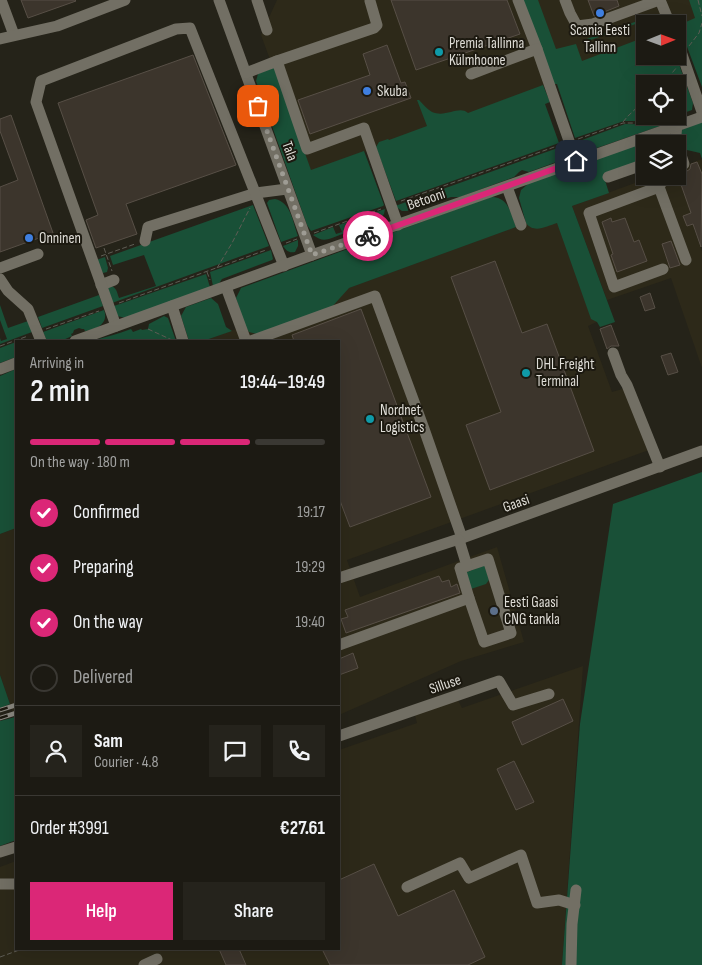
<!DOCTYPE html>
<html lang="en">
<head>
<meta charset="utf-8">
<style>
	:root { --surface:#1c1a13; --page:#25231c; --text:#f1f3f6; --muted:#a0a1a0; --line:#3a3833; --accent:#db2777 }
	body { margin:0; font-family:"Sofia Sans Condensed",sans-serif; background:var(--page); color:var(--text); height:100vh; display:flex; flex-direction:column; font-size:19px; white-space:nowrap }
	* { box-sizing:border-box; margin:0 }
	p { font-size:16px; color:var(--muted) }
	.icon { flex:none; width:28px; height:28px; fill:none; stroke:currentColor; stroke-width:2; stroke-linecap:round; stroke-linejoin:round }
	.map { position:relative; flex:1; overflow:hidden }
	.drawer { position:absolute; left:15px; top:340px; width:325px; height:610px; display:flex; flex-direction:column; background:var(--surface); border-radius:0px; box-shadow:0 5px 20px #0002,0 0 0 1px var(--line) }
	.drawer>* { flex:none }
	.needle { width:32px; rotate:89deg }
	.controls { position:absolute; left:636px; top:15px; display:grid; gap:10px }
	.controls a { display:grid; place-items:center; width:50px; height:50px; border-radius:0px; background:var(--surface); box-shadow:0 5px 20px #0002,0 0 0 1px var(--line); font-size:25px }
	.pin { position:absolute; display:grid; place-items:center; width:42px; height:42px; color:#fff; margin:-21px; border-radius:10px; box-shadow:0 2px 8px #0006 }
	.courier { position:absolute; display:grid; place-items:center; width:50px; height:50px; margin:-25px; border:4px solid #db2777; border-radius:50%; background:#fff; color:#222; box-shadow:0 1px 6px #0007 }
	.overview em { font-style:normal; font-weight:600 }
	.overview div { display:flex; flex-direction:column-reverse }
	.overview { display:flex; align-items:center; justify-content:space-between; height:85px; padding:0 15px }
	h1 { font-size:32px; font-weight:600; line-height:38px }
	.bar { display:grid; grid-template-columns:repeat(4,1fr); gap:8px 5px; align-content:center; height:60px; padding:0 15px }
	.bar i { height:6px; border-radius:4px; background:var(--line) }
	.bar .active { background:var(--accent) }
	.bar p { grid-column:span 4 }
	.line { display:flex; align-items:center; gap:12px; padding:0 15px; border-top:1px solid var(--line) }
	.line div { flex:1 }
	.round { display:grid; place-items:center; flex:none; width:52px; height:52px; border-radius:0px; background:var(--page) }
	ol { padding:0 15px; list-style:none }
	li { display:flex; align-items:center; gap:15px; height:55px }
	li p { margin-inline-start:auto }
	li .icon { padding:5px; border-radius:50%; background:var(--accent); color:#fff; stroke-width:4 }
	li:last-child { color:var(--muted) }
	li i { width:28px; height:28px; border:2px solid var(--line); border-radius:50% }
	.primary-button { display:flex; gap:10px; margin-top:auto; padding:10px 15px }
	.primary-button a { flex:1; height:58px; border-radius:0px; background:var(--accent); color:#fff; font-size:20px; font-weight:600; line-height:58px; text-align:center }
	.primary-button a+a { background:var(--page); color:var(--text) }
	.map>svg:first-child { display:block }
</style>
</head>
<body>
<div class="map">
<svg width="702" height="965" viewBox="0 0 702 965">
	<rect width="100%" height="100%" fill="#252319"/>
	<g fill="#2d2919">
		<polygon points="277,0 694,0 701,20 678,29 678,24 645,24 645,41 557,83 311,171 261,35"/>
		<polygon points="702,159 702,225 694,229 702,251 702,368 671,278 607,300 572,206 654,176 678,176 678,168"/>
		<polygon points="559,211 599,321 588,326 612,392 626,388 649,450 347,560 360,597 497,547 524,642 461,661 339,715 339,341 203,341"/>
		<polygon points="16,528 16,721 0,675 0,534"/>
		<polygon points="583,666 562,965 0,965 0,867 16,861 16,949 339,949 339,750 417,723 415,715 458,700 462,708"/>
	</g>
	<g fill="#195037">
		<polygon points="523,0 538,0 556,49 576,44 582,61 645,37 645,56 676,56 693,103 692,110 678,115 678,84 645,84 645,116 674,116 661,121 624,121 575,138 557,84 554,84"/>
		<polygon points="689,0 702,0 702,87 679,25 695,18"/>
		<polygon points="643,19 644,19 644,21 585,42 583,41 584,40"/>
		<polygon points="274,67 311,170 364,151 384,205 383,206 311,231 307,225 256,81 258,74"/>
		<path d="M 543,85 L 550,102 L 545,104 L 559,143 L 396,201 L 376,147 L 379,142 L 388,139 L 389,140 L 427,126 L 417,100 L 419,100 C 423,104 427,109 432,112 C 446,118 459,105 468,113 Z"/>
		<path d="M 702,121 L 702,159 L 700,153 L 687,150 C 682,143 678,137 683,128 Z"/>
		<polygon points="625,124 663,125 591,150 574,143"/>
		<path d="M 665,134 L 667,136 L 667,144 L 645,144 L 645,159 L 603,174 L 609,193 L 572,206 L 615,322 L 600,327 L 597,322 L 591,319 L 557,223 C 547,226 534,234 526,223 L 519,198 L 521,190 L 529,183 Z"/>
		<polygon points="566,145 566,149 559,161 529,172 522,170 519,172 514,177 460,197 451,197 407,211 402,211 395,206"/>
		<path d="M 490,197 C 508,196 511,213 516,227 L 349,288 L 330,309 L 257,334 L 249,332 L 245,326 L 236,298 L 241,288 Z"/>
		<path d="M 275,199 C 291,202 293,223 298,236 L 281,242 L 267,203 L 269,200 Z"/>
		<path d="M 253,205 L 269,246 L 112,303 L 108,288 L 110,286 C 117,287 117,293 119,298 L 156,286 L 144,255 L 113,265 L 110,256 Z"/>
		<path d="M 385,209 L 384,214 L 379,220 L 332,238 C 324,241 320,240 313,235 L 333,227 L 336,234 L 342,232 L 339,225 Z"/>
		<path d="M 298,240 L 298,246 L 295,252 C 288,253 287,251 283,246 Z"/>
		<polygon points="271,250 273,259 272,260 222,279 218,285 213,286 210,272"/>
		<polygon points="105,257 108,268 107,272 103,273 96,260"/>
		<polygon points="206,274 210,287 126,318 117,316 114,306"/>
		<polygon points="99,295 103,306 42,328 38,317"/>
		<polygon points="211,298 218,304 226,327 232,331 203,341 189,341 181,316 186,307"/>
		<polygon points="0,305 8,328 28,321 32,332 0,344 0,338 1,341 7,339 0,320"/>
		<path d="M 104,310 C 109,323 97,330 85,331 L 84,329 L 82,329 L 79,328 L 74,330 L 73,333 L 71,334 L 72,336 L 61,341 L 49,341 L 46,339 L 43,332 Z"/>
		<path d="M 164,316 L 168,318 L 176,341 L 91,341 C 105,337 118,334 131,329 L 133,332 L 141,329 L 142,330 L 148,329 L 149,324 Z"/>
		<polygon points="16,342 16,357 0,363 0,348"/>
		<polygon points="16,369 16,528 0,534 0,376"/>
		<polygon points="702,472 702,965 562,965 580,724 613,504"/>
		<polygon points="482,566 485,566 489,580 486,584 471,589 467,574 467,572"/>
		<polygon points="0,675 10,704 0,708"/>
		<polygon points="15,717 16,721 16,840 0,846 0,721"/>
	</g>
	<g fill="#3c352c" stroke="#574f46">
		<polygon points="21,0 75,0 76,1 28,18"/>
		<polygon points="391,0 507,0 520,34 416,70"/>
		<polygon points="588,0 617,0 619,6 594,16"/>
		<polygon points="387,45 401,83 405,82 411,98 310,134 298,100 370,75 363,54"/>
		<polygon points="193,55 236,165 126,204 137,234 96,248 86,220 98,215 58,103"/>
		<polygon points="11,115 53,233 0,252 0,187 18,180 0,131 0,119"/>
		<polygon points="697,162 702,174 701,247 693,224 687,226 683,216 691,213 678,176 678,170 683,171 687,171 690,169 691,164"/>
		<polygon points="611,218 612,222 625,218 634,242 639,240 647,261 617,272 611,255 613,254 602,222"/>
		<polygon points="671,241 680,265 670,268 662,244"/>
		<polygon points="495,261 522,333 547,324 594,451 490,490 466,425 501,412 451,277"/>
		<polygon points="650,293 655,308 645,311 640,297"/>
		<polygon points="361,309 431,497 350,527 339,498 339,341 294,341 292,335"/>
		<polygon points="611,325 619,346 611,346 607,349 600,329"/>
		<polygon points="671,353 678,372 668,375 661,356"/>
		<polygon points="439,576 442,582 449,580 451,587 457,584 460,593 346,633 341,619 348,617 345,610"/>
		<polygon points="353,653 358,668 339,675 339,659"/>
		<polygon points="563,699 573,721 522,745 512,722"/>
		<polygon points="514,761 534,802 516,810 497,769"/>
		<polygon points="374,864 398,916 454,890 485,957 468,965 330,965 322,949 339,949 339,880"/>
		<polygon points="219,949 239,949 246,965 226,965"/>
	</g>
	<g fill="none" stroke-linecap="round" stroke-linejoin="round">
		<g stroke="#5f5d55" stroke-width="1" stroke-dasharray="5 2.5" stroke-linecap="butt">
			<polyline points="698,0 702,16"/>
			<polyline points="689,46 699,33 702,23"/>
			<polyline points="663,84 677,67"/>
			<path d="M 623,122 C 629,114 638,107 645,100"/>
			<polyline points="578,139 623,123 654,123"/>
			<polyline points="401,201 560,145"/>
			<polyline points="314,233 381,209"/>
			<polyline points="286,243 297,239"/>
			<polyline points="104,248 112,271"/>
			<polyline points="101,256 135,244"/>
			<polyline points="217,268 232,243 250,208"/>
			<polyline points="207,272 210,280"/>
			<polyline points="119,303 266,250"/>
			<polyline points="46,329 99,311"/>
			<polyline points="148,329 172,340"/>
			<polyline points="0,346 28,336"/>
			<polyline points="0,957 22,949"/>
		</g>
		<g stroke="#726f64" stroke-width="11">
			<polyline points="1,0 14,35"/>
			<polyline points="219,0 312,255"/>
			<polyline points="257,0 267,30"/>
			<polyline points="518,0 537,49 576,161"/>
			<polyline points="565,0 570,13 577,26 593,24 659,0"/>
			<polyline points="660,0 670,24"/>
			<polyline points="0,39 57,26 125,0"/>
			<polyline points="678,43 702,112"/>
			<polyline points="277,61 374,28 377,25 370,1"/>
			<polyline points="246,73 277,61 307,149 364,128 398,225"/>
			<polyline points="471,74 537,49"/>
			<polyline points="675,144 677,125"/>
			<polyline points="678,154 681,155 684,164"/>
			<polyline points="608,177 645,164"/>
			<polyline points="507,187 521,225"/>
			<polyline points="659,187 686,260"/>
			<polyline points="145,241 148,227 256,193 287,189"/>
			<polyline points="0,268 38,254"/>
			<polyline points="663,269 614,287 589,213 659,187 665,176"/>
			<polyline points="0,279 8,291 28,309 41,341"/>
			<polyline points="101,285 114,280"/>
			<polyline points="226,287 246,341"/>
			<polyline points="172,306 183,341"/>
			<polyline points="116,326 36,102 41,81 176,29 190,28 284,266"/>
			<polyline points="75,341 312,255 702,117"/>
			<polyline points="251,341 375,296 424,429 462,538"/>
			<polyline points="613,353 621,375 627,385 660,467"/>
			<polyline points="0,369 16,363"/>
			<polyline points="467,566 488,559 511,633 484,642 469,598"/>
			<polyline points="339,578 462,538 702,451"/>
			<polyline points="339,645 469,598 460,568 467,566 459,540"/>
			<polyline points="339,736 499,681 513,705 549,694"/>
			<polyline points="0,852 16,847"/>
			<polyline points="0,884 14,884"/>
			<polyline points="407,887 460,863 469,878 521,855 537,903 559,900 575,905"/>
			<polyline points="144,965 157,959"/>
			<polyline points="571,965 572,924 576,890"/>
		</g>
		<defs>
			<g id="rail">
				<polyline points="0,710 16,705"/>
				<polyline points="0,718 16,713"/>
			</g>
		</defs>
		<use href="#rail" stroke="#8a8880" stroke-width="4.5"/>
		<use href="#rail" stroke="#1c1910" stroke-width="2.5" stroke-dasharray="8" stroke-linecap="butt"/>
	</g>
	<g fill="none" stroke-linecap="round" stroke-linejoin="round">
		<polyline stroke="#9e9c94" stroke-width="5" stroke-dasharray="0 9" points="258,106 312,255 368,236"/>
		<polyline stroke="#db2777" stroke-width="6" points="368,236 507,186 576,161"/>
	</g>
	<g fill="#3f7fe0" stroke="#1c1910" stroke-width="2">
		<circle cx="600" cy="13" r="5"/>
		<circle cx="367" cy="91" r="5"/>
		<circle cx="29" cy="238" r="5"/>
	</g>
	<g fill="#0f9aa8" stroke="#1c1910" stroke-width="2">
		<circle cx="439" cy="52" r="5"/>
		<circle cx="526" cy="373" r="5"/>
		<circle cx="370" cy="419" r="5"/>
	</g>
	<circle fill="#5c6f8a" stroke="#1c1910" stroke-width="2" cx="494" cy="611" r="5"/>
	<g text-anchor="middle" stroke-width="4" stroke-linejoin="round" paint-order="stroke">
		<g font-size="15" fill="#dfddd7" stroke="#1c1910" text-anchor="start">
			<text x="600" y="35" text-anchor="middle">Scania Eesti<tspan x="600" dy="17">Tallinn</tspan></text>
			<text x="449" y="48">Premia Tallinna<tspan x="449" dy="17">Külmhoone</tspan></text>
			<text x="377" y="96">Skuba</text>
			<text x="39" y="243">Onninen</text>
			<text x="536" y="369">DHL Freight<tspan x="536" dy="17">Terminal</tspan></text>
			<text x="380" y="415">Nordnet<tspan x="380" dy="17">Logistics</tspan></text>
			<text x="504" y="607">Eesti Gaasi<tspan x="504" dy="17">CNG tankla</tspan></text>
		</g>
		<g font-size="15" fill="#dfddd7" stroke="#1c1910">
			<text transform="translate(290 151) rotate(70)" y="5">Tala</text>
			<text transform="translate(426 199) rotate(-19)" y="5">Betooni</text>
			<text transform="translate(516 503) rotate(-20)" y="5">Gaasi</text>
			<text transform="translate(445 684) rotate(-19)" y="5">Silluse</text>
		</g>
	</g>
</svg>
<div class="controls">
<a><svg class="needle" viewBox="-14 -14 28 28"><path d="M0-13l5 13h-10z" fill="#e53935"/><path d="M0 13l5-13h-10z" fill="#a0a1a0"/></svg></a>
<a><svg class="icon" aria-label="locate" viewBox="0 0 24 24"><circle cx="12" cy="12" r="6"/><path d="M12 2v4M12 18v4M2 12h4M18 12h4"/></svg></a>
<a><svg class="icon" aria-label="layers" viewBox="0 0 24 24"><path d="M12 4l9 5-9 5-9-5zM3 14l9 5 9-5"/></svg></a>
</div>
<div class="pin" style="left:258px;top:106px;background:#ea580c"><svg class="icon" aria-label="bag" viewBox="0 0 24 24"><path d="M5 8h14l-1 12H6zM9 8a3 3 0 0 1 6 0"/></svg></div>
<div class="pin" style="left:576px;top:161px;background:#1f2937"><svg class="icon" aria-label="home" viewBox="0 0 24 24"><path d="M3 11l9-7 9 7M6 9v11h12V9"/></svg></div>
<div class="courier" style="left:368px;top:236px"><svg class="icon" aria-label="bike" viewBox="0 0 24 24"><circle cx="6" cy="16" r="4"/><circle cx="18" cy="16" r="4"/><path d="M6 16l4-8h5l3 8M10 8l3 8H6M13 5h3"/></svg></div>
<section class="drawer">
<div class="overview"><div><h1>2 min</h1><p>Arriving in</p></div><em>19:44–19:49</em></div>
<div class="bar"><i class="active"></i><i class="active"></i><i class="active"></i><i></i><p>On the way · 180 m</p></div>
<ol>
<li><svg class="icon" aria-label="check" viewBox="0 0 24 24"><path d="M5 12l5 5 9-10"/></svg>Confirmed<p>19:17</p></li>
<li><svg class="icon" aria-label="check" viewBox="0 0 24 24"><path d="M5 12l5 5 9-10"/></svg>Preparing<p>19:29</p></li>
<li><svg class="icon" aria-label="check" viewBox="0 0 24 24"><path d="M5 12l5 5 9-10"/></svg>On the way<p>19:40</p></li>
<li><i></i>Delivered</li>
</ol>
<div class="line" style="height:90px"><a class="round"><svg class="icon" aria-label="person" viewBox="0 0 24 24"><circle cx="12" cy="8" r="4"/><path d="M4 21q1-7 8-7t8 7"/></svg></a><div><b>Sam</b><p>Courier · 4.8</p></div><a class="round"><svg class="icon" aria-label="chat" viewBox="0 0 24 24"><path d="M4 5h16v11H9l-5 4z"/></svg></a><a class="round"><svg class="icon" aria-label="phone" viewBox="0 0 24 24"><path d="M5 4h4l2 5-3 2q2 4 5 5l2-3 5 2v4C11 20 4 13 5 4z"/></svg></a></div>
<div class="line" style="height:65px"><div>Order #3991</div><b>€27.61</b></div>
<div class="primary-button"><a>Help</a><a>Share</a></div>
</section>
</div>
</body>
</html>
